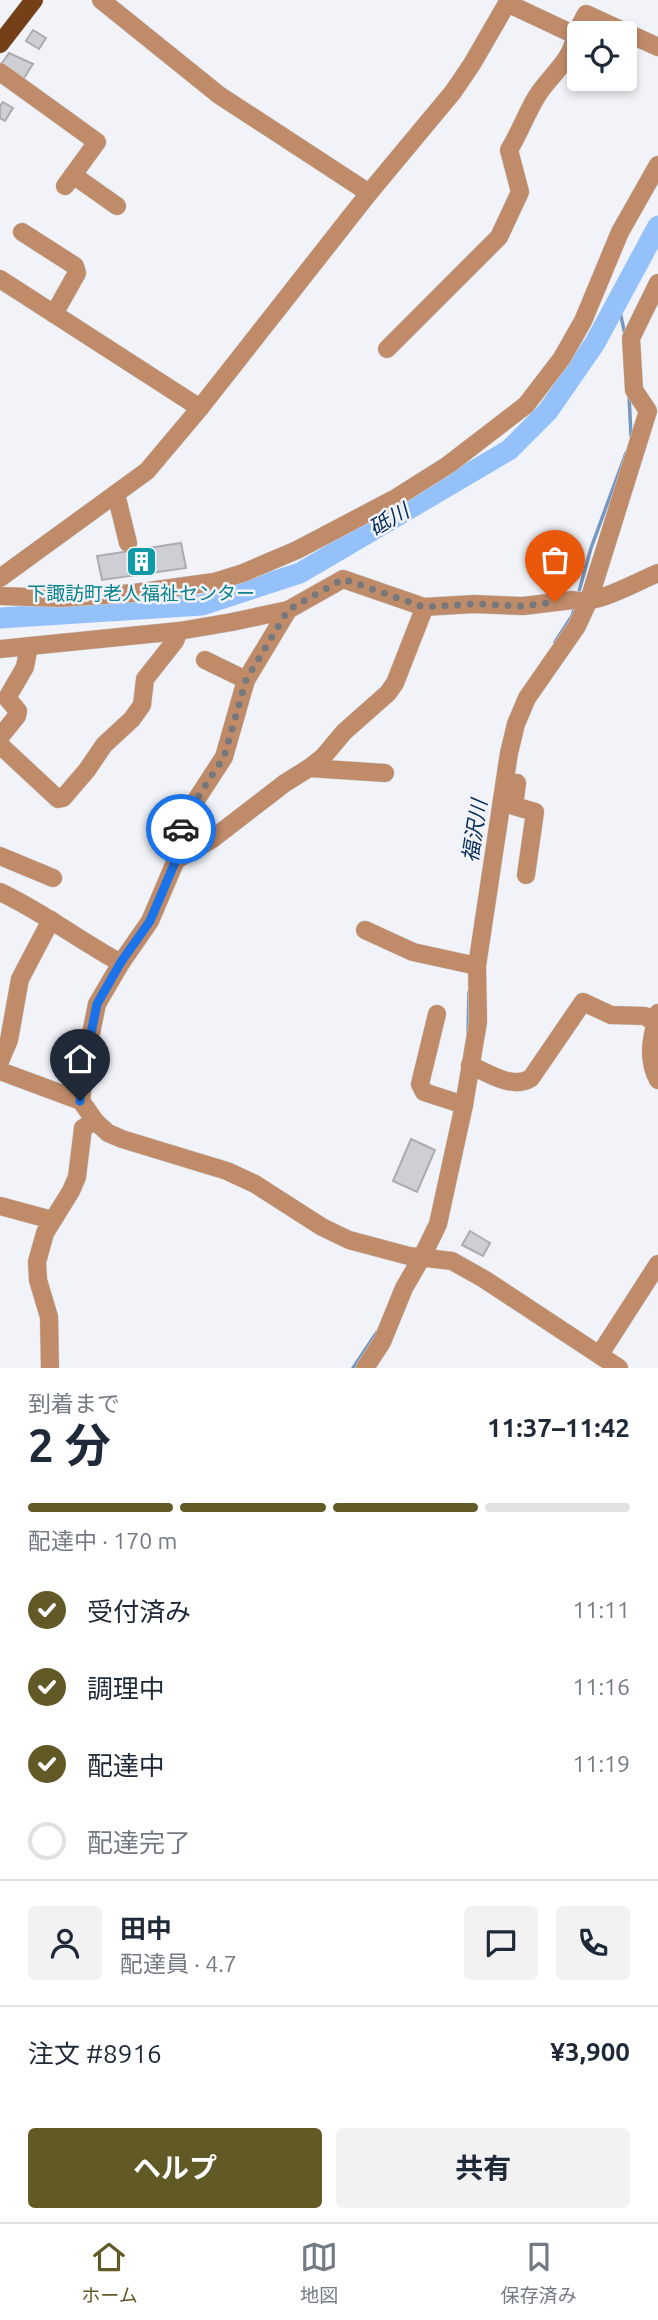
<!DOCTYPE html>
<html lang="ja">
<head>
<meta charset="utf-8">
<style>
	:root { --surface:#fff; --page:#f2f2f3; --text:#1f2937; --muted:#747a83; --line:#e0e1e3; --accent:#625a26 }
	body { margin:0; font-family:Ubuntu,"Noto Sans JP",sans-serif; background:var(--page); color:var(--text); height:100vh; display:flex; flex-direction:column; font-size:26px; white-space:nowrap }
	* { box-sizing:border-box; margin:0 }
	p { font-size:23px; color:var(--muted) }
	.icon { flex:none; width:38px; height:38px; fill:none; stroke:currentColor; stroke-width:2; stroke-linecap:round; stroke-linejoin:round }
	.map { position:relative; height:1368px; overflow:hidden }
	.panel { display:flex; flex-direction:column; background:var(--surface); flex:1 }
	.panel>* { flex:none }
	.fabs { position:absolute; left:567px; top:21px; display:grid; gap:14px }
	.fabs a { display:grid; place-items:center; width:70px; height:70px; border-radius:7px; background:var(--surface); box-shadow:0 4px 10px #0003; font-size:35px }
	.pin { position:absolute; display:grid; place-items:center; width:60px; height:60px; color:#fff; margin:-72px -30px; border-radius:50% 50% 50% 0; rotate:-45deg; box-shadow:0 0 7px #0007 }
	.pin .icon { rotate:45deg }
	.courier { position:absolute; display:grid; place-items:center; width:70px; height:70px; margin:-35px; border:5px solid #1a73e8; border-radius:50%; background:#fff; color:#222; box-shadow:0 2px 9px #0007 }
	.overview em { font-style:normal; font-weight:700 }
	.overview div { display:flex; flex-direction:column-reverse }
	.overview { display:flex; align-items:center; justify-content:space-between; height:119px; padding:0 28px }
	h1 { font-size:46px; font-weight:700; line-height:52px }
	.bar { display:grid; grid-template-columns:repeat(4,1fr); gap:10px 7px; align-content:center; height:84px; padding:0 28px }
	.bar i { height:9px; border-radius:5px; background:var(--line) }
	.bar .current { background:var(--accent) }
	.bar p { grid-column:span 4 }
	.line { display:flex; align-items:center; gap:18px; padding:0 28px; border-top:2px solid var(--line) }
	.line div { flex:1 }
	.round { display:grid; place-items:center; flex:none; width:74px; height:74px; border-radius:7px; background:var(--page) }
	ol { padding:0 28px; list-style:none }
	li { display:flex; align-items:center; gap:21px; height:77px }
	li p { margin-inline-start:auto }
	li .icon { padding:7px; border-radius:50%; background:var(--accent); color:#fff; stroke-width:4 }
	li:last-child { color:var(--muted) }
	li i { width:38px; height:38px; border:4px solid var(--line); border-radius:50% }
	.primary-button { display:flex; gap:14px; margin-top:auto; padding:14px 28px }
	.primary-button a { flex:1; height:80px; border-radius:7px; background:var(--accent); color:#fff; font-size:28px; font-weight:700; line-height:80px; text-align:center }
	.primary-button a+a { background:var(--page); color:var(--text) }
	.dock { display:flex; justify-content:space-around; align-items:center; height:98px; border-top:2px solid var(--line); background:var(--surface); font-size:19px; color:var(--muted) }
	.dock a { display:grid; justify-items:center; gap:4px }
	.dock .current { color:var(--accent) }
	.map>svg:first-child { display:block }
</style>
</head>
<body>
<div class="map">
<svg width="658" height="1368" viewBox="0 0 658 1368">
	<rect width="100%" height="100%" fill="#f1f3f8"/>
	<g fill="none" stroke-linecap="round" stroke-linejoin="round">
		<g stroke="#7897c0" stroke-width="3.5">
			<polyline points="618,302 625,335"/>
			<polyline points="629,395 631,436"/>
			<polyline points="578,595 591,548 626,453"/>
			<polyline points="555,642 572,616 575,606"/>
			<polyline points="468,1033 469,992"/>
			<polyline points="353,1368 377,1332"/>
		</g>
		<polyline stroke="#95c1fb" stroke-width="21" points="0,618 202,605 300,573 509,450 548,411 595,343 658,226"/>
	</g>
	<g fill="#cecfd4" stroke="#abacb1" stroke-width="2">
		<polygon points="33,30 46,38 39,49 26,41"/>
		<polygon points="9,53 33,64 22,81 0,66"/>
		<polygon points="3,102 13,108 5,121 0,118 0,106"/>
		<polygon points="181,543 186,568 102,580 97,556"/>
		<polygon points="411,1139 435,1150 417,1192 393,1181"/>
		<polygon points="470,1231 490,1243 483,1256 462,1245"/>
	</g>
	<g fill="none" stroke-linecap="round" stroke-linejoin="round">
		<defs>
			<g id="minor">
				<polyline points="101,0 219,95 369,193"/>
				<polyline points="575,35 586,14 658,47"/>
				<polyline points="0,72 97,142 65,186"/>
				<polyline points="73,175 117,206"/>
				<polyline points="22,232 75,266 77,273 54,314"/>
				<polyline points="0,279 200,408"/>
				<path d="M 387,349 L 499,237 L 520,192 L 509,150 C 520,132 526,114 537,96 C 550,75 573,60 575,35 L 507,3"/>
				<polyline points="116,494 128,543"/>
				<polyline points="0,578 147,471 200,408 369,193 453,92 472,64 509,0"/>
				<polyline points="0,596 60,598 134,593 214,582 243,573 297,550 394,499 448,465 526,405 562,358 583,321 620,232 658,165"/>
				<path d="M 0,649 L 179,631 L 232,622 L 288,610 L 343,579 L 424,607 L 474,604 L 523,606 L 573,600 C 596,606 636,582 658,573"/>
				<polyline points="205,660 246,680"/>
				<polyline points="0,737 17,716 18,711 7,698 25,667 29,646"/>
				<polyline points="0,745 58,799 63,798 87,770 104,745 132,719 142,705 145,679 175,641 179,631"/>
				<polyline points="309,768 385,773"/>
				<polyline points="517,783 514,806 535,812 526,875"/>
				<polyline points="0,856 53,878"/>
				<polyline points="176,860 211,840 285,783 309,768 323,757 344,732 388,693 395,683 422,614"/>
				<path d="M 0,892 C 43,912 80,941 121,963"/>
				<polyline points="365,930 413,952 477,966"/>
				<path d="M 658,1013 C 652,1036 646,1058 658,1080"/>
				<polyline points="437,1014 420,1084 424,1092 464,1105"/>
				<polyline points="0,1061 9,1040 20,979 51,920"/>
				<path d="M 470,1065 C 488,1073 513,1090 531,1078 L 583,1002 L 611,1015 L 645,1016 L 658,1025"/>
				<polyline points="0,1071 81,1101 95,1121 108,1133 122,1139 227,1171 255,1184 322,1227 349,1240 409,1256 452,1261 484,1279 619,1368"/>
				<polyline points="81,1101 85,1063 97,1004 121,963 150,921 176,860 178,836 185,817 224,757 246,680 288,610"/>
				<polyline points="0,1206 52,1220"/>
				<polyline points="600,1354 658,1264"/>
				<polyline points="50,1368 49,1317 38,1280 37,1262 45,1233 71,1191 77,1177 83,1128 95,1121"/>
				<polyline points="365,1368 382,1342 404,1288 422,1257 438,1224 464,1105 478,1022 477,966 509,753 516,724 527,698 577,626 589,600 648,411 634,390 631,338 658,283"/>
			</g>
			<polyline id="major" points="0,44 34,0"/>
		</defs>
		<use href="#minor" stroke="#cfd1d5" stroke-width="19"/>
		<use href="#major" stroke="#cfd1d5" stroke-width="19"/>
		<use href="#minor" stroke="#c08b69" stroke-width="18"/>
		<use href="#major" stroke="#754017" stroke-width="18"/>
	</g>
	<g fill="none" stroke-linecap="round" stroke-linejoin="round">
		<polyline stroke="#77787b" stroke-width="7" stroke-dasharray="0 12.6" points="181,829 185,817 224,757 246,680 288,610 343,579 424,607 474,604 523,606 555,602"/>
		<polyline stroke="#1a73e8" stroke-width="9" points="80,1101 85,1063 97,1004 121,962 150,921 176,860 177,836 181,829"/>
	</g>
	<defs>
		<symbol id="building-square" viewBox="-11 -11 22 22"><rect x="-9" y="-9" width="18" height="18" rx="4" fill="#0f9aa8" stroke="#f1f3f8"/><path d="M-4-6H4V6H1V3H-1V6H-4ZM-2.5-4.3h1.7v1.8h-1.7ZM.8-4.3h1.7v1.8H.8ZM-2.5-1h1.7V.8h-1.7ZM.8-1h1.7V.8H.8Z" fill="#fff"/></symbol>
	</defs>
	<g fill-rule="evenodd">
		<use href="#building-square" x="124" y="544" width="35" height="35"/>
	</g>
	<g text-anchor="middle" stroke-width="5" stroke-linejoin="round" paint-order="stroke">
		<g font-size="19" fill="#0d838f" stroke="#f1f3f8">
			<text x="141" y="600">下諏訪町老人福祉センター</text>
		</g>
		<g font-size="21" font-style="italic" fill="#062b57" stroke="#f1f3f8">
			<text transform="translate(389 520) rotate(-30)" y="7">砥川</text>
			<text transform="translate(475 831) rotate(-81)" y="7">福沢川</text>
		</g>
	</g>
</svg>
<div class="fabs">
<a><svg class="icon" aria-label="locate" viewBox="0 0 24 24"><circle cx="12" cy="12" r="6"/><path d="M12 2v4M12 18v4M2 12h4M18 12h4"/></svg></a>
</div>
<div class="pin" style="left:555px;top:602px;background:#ea580c"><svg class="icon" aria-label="bag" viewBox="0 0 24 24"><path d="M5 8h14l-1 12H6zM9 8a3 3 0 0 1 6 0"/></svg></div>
<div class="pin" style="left:80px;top:1101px;background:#1f2937"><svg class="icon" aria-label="home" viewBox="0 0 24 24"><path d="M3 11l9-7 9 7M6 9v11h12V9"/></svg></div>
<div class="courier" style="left:181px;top:829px"><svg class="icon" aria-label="car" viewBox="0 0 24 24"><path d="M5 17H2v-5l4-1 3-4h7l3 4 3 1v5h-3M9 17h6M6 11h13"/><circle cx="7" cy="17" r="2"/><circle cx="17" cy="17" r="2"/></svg></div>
</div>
<section class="panel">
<div class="overview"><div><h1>2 分</h1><p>到着まで</p></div><em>11:37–11:42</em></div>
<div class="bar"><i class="current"></i><i class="current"></i><i class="current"></i><i></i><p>配達中 · 170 m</p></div>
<ol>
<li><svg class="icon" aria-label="check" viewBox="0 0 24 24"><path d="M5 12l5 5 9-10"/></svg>受付済み<p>11:11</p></li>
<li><svg class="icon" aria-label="check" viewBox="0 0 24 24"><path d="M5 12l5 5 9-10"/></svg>調理中<p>11:16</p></li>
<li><svg class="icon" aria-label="check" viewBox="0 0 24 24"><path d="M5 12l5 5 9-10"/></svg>配達中<p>11:19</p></li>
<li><i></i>配達完了</li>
</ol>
<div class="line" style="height:126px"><a class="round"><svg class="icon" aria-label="person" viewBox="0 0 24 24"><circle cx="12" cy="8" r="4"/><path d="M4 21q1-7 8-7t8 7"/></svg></a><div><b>田中</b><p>配達員 · 4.7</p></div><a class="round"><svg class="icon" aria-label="chat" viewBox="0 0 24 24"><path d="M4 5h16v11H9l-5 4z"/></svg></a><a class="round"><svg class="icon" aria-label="phone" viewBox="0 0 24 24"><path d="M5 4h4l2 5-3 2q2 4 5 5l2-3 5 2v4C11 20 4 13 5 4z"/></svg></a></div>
<div class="line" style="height:91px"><div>注文 #8916</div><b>¥3,900</b></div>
<div class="primary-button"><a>ヘルプ</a><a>共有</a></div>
</section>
<nav class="dock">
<a class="current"><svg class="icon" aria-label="home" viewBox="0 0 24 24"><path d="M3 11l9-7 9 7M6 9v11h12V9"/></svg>ホーム</a>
<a><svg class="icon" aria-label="map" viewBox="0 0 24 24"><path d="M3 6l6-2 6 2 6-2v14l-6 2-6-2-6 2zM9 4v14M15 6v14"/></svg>地図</a>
<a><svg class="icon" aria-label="saved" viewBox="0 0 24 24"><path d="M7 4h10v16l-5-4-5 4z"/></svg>保存済み</a>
</nav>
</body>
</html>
